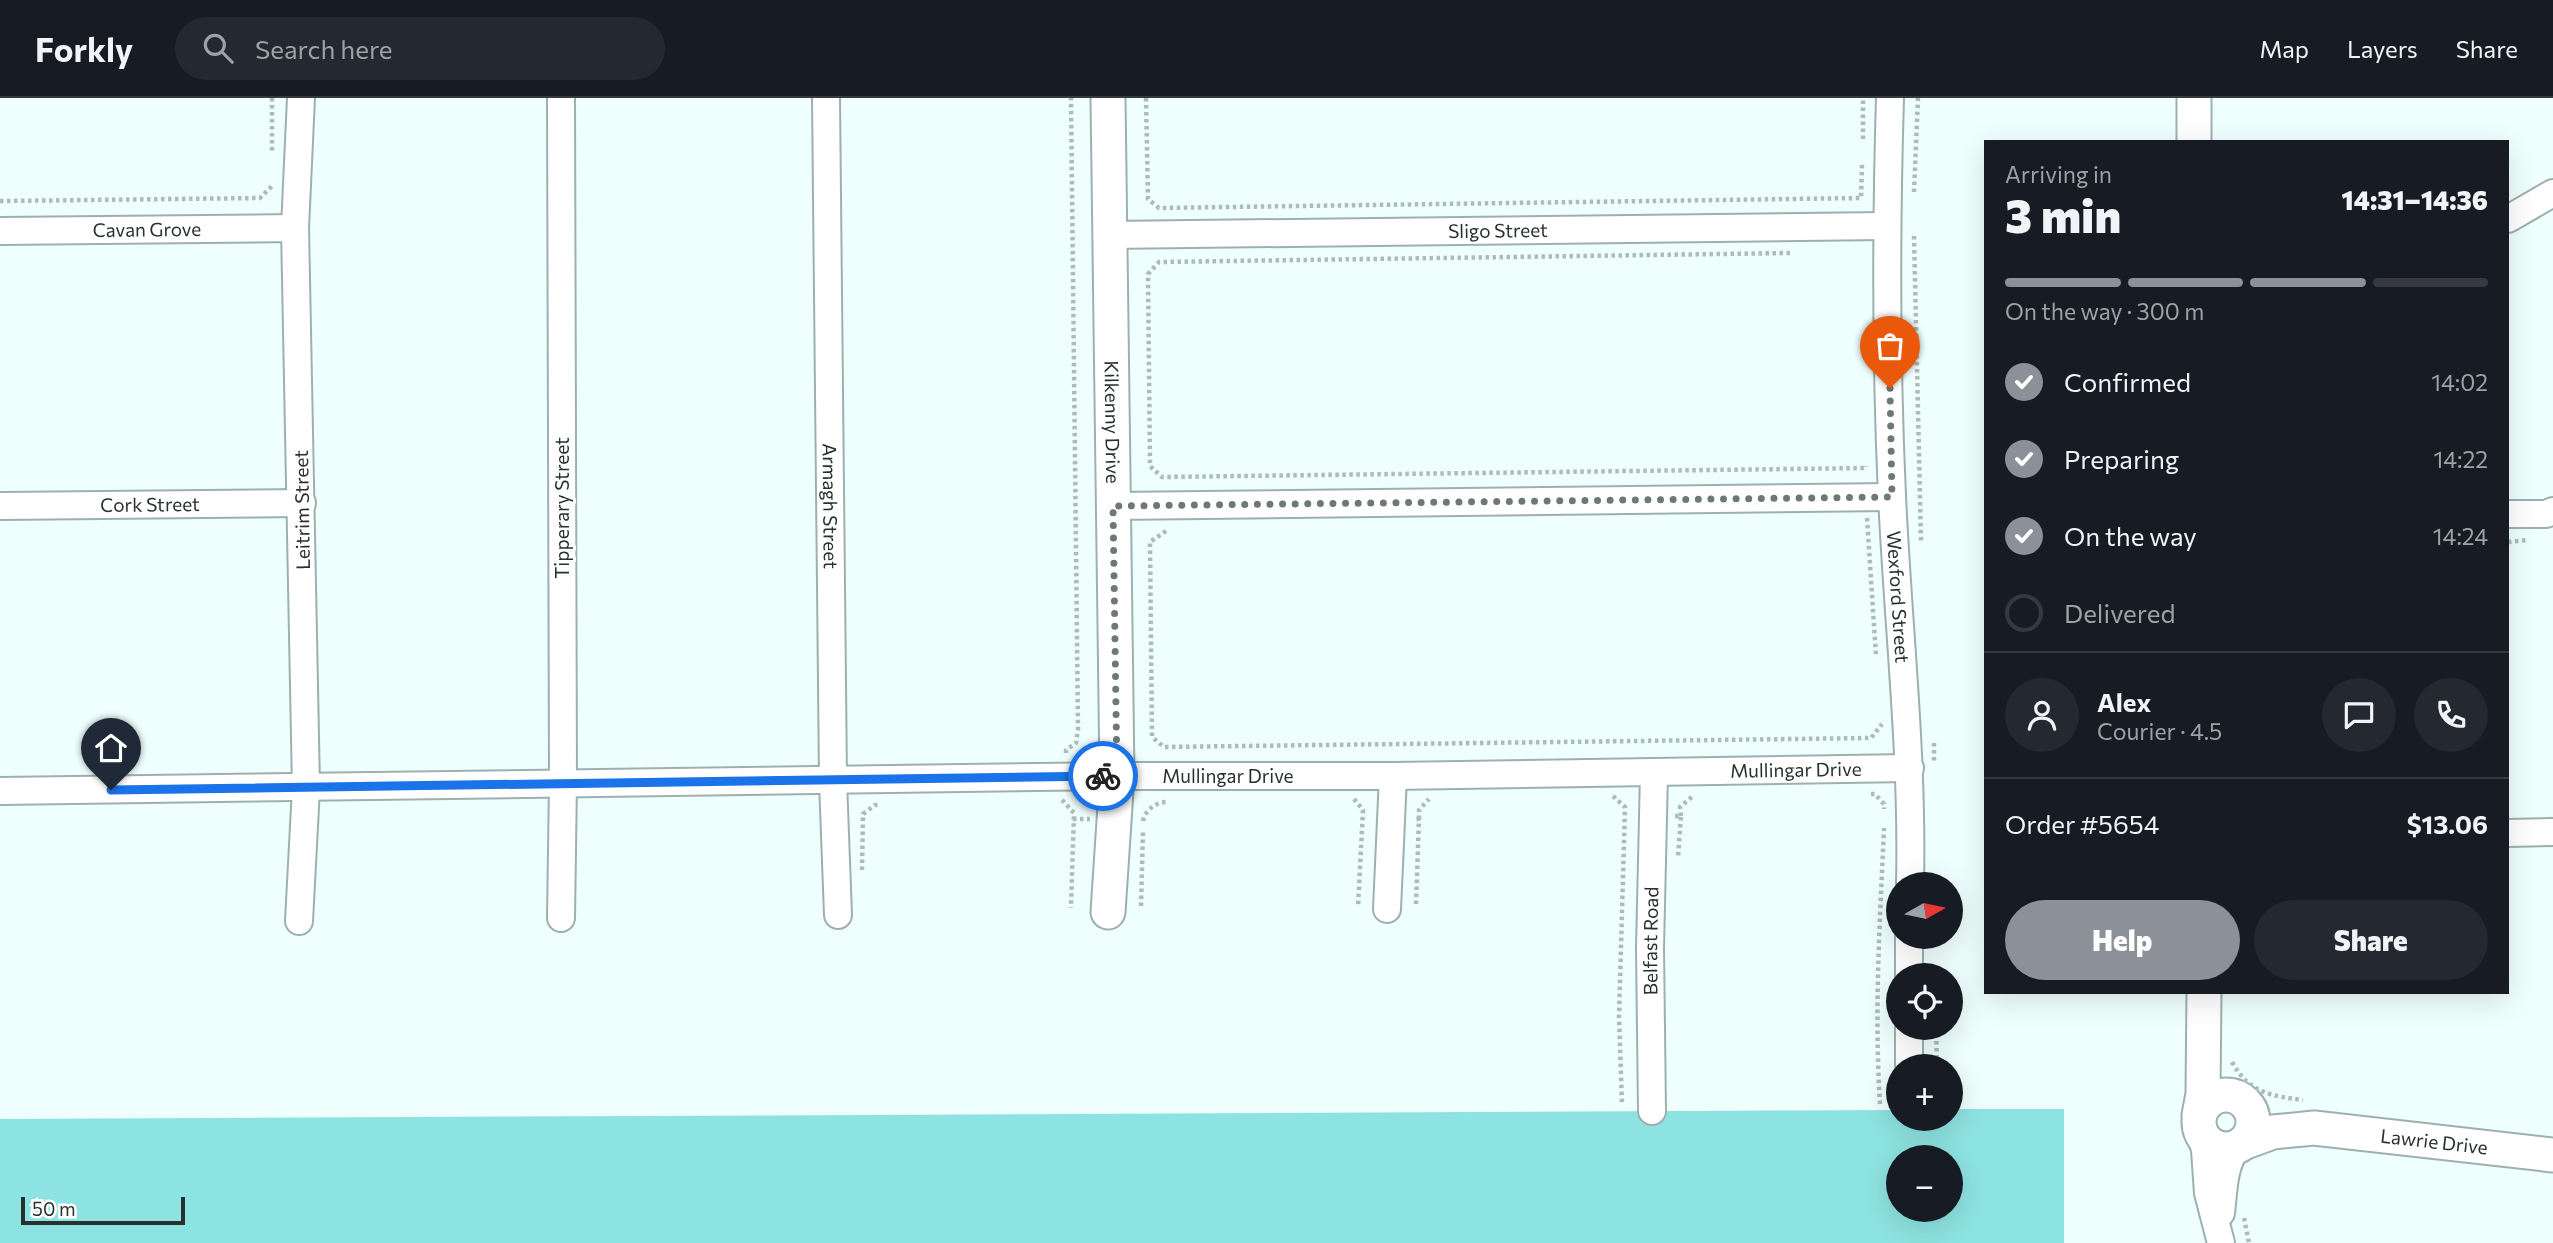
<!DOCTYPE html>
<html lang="en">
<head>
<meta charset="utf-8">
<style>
	:root { --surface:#171b24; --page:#242831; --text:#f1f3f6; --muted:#9ea1a6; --line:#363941; --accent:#8c9099 }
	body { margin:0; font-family:Commissioner,sans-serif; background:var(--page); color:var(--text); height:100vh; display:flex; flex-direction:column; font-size:26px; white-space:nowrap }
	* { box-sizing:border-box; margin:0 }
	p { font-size:23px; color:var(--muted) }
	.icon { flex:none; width:38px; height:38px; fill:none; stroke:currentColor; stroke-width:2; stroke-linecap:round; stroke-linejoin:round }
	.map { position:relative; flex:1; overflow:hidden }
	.panel { position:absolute; left:1984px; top:42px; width:525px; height:854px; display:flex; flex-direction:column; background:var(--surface); border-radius:0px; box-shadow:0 7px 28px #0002 }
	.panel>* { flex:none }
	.needle { width:46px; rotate:81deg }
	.fabs { position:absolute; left:1886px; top:774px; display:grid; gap:14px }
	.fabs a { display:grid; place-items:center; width:77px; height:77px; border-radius:50%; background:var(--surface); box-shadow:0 7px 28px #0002; font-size:35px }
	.scale { position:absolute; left:21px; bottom:18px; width:164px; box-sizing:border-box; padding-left:7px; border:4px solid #293030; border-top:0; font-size:19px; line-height:24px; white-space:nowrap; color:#293030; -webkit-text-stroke:5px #fff; paint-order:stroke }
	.pin { position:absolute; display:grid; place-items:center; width:60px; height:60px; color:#fff; margin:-72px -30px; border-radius:50% 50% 50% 0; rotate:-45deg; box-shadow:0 0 7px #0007 }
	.pin .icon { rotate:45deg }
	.courier { position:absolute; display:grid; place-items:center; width:70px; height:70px; margin:-35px; border:5px solid #1a73e8; border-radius:50%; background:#fff; color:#222; box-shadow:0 2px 9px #0007 }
	.overview em { font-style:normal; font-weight:800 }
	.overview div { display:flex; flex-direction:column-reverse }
	.overview { display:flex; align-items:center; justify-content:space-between; height:119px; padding:0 21px }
	h1 { font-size:46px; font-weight:800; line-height:52px }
	.bar { display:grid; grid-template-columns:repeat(4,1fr); gap:10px 7px; align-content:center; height:84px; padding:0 21px }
	.bar i { height:9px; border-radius:5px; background:var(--line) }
	.bar .selected { background:var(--accent) }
	.bar p { grid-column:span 4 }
	.line { display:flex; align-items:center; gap:18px; padding:0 21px; border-top:2px solid var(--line) }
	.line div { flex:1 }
	.round { display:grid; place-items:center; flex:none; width:74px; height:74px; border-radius:37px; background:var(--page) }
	ol { padding:0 21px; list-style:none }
	li { display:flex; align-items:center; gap:21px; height:77px }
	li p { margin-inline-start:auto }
	li .icon { padding:7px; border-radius:50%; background:var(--accent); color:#fff; stroke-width:4 }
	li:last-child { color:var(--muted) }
	li i { width:38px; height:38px; border:4px solid var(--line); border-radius:50% }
	.cta { display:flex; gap:14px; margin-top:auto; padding:14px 21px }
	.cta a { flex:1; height:80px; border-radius:42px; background:var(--accent); color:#fff; font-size:28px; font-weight:800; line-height:80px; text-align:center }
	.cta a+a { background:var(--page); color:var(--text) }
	header { display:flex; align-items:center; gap:42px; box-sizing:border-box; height:98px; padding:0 35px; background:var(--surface); border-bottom:2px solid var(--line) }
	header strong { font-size:33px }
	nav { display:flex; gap:38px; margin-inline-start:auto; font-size:24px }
	.search { width:490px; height:63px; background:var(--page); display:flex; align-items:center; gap:18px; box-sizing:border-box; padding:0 24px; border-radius:38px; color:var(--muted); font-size:26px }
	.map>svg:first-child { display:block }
</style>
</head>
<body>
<header>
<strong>Forkly</strong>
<div class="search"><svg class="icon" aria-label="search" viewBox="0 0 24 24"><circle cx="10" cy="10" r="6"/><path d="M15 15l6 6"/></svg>Search here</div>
<nav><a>Map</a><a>Layers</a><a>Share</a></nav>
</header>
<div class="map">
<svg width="2553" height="1145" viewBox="0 0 2553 1145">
	<rect width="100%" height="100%" fill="#effffe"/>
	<path fill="#8de3e1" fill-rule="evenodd" d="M 1951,1011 L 2064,1011 L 2064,1145 L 0,1145 L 0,1021 L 1899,1012 L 1899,1020 L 1951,1020 ZM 1899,1059 L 1951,1059 L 1951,1111 L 1899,1111 Z"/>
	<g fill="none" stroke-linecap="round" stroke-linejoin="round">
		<defs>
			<g id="minor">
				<path id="s1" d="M 826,0 L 833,683 L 838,817"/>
				<path id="s2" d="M 1890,0 C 1886,133 1886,266 1892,398 C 1898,528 1913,656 1910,786"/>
				<polyline points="2508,121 2553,95"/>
				<path id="s3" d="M 0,133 L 295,130"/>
				<path id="s4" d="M 1110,137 L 1886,128"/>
				<path id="s5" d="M 0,408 L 302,405"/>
				<polyline points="1113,408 1892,399"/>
				<polyline points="2508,416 2546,416 2553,413"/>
				<path id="s6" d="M 0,693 L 1117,678 L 1393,678 L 1910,670"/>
				<polyline points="2508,735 2553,734"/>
				<polyline points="1387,811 1393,678"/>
				<polyline points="561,820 563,684 561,0"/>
				<polyline points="299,823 306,690 295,130 301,0"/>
				<polyline points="1909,877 1909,838"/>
				<polyline points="1909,929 1909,968"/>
				<path id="s7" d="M 1652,1013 L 1650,850 L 1654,675"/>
				<polyline points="2200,1034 2205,1052 2208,1095 2221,1145"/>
				<path d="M 2221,1115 C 2224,1091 2223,1066 2239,1047"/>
			</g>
			<g id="tertiary">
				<path id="s8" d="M 1108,0 L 1117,678 L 1108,814"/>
				<polyline points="2194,0 2194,44"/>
				<circle cx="2226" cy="1024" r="27"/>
				<polyline points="2199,1017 2203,996 2204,894"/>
				<path id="s9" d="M 2243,1045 L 2273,1034 L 2314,1030 L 2553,1057"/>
			</g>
		</defs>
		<use href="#minor" stroke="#9db0af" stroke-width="30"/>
		<use href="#tertiary" stroke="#9db0af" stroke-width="37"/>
		<g stroke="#aebbba" stroke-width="4.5" stroke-dasharray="3.5 3.5" stroke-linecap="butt">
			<polyline points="272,0 272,54"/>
			<polyline points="1146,0 1148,101 1159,110 1861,100 1862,67"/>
			<polyline points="1863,41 1863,0"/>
			<polyline points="1914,94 1918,0"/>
			<polyline points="0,103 260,100 273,87"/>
			<polyline points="1914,138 1921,444"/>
			<polyline points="1790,155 1159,164 1148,176 1150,368 1162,379 1866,370 1866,368"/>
			<polyline points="1867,420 1876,558"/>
			<polyline points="1166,433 1150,444 1152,639 1164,649 1871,640 1882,626"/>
			<polyline points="2508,444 2528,442"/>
			<polyline points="1934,645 1934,664"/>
			<polyline points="1066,655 1066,652 1076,645 1078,631 1071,0"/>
			<polyline points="1871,696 1875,696 1884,706 1884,711"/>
			<polyline points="1613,698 1625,709 1619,919 1622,1006"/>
			<polyline points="1354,701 1363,712 1358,809"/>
			<polyline points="1062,702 1074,715 1071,810"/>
			<polyline points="1675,718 1681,718 1678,759"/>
			<polyline points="1681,718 1680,709 1694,697"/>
			<polyline points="1073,721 1090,721"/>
			<polyline points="1419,721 1419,712 1429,701"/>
			<path d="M 1143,723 C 1145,712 1156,704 1167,704"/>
			<polyline points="862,772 863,716 875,707 879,707"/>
			<polyline points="1416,806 1419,721 1416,721"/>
			<polyline points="1141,808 1143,732"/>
			<polyline points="1936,929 1937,968"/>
			<path d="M 2232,964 C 2249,995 2271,998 2303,1002"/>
			<path d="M 1880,1006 C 1874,914 1880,822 1884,730"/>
			<polyline points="2244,1120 2249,1145"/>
		</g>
		<use href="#minor" stroke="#fff" stroke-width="26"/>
		<use href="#tertiary" stroke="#fff" stroke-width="33"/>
	</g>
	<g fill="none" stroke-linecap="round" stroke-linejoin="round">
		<polyline stroke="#6e7878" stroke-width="7" stroke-dasharray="0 12.6" points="1103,678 1117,678 1113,408 1892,399 1890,290"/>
		<polyline stroke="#1a73e8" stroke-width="9" points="111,692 1103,678"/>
	</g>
	<g text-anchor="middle" stroke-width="6" stroke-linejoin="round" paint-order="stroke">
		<g font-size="19" fill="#293030" stroke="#fff">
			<text dy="7" stroke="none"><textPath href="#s3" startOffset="147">Cavan Grove</textPath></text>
			<text dy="7" stroke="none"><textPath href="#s4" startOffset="388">Sligo Street</textPath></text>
			<text dy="7" stroke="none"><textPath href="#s8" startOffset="324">Kilkenny Drive</textPath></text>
			<text dy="7" stroke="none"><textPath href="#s5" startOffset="150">Cork Street</textPath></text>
			<text dy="7" stroke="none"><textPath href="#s1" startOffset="408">Armagh Street</textPath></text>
			<text transform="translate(562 410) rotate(-90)" y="7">Tipperary Street</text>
			<text transform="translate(302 412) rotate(-91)" y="7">Leitrim Street</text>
			<text dy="7" stroke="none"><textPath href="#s2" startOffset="499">Wexford Street</textPath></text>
			<text dy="7" stroke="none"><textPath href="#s6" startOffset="1796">Mullingar Drive</textPath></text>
			<text dy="7" stroke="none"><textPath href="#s6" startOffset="1228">Mullingar Drive</textPath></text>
			<text dy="7" stroke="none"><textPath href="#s7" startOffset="170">Belfast Road</textPath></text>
			<text dy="7" stroke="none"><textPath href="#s9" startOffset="194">Lawrie Drive</textPath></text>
		</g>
	</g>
</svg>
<div class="fabs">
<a><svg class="needle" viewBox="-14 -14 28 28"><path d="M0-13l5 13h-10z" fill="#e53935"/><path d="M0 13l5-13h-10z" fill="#9ea1a6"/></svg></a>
<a><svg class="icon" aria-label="locate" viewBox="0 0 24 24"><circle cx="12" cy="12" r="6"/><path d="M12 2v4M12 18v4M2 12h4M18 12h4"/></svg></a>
<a>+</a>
<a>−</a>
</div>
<div class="scale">50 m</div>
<div class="pin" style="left:1890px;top:290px;background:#ea580c"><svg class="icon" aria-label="bag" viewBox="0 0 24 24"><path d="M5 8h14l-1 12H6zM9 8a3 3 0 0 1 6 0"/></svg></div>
<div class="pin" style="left:111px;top:692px;background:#1f2937"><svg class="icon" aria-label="home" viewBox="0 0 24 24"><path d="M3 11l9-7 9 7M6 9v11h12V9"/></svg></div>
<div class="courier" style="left:1103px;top:678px"><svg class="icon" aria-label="bike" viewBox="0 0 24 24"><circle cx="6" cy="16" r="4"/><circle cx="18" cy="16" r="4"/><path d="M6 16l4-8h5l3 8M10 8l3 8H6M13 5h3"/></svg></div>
<section class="panel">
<div class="overview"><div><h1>3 min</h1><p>Arriving in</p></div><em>14:31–14:36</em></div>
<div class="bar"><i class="selected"></i><i class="selected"></i><i class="selected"></i><i></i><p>On the way · 300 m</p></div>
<ol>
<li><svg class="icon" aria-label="check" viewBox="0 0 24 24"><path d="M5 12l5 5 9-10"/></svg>Confirmed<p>14:02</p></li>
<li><svg class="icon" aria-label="check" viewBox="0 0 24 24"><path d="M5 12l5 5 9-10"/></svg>Preparing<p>14:22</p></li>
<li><svg class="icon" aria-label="check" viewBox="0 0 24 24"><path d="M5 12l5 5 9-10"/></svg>On the way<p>14:24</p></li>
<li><i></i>Delivered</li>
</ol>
<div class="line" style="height:126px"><a class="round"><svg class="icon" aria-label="person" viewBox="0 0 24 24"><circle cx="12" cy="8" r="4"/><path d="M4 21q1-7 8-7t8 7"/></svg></a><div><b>Alex</b><p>Courier · 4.5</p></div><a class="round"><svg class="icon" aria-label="chat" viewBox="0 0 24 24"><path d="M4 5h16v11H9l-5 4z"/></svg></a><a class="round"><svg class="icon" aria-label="phone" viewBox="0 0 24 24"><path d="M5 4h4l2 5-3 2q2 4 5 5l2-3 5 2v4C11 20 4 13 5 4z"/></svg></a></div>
<div class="line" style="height:91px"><div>Order #5654</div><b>$13.06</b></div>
<div class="cta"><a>Help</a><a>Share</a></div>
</section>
</div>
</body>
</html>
